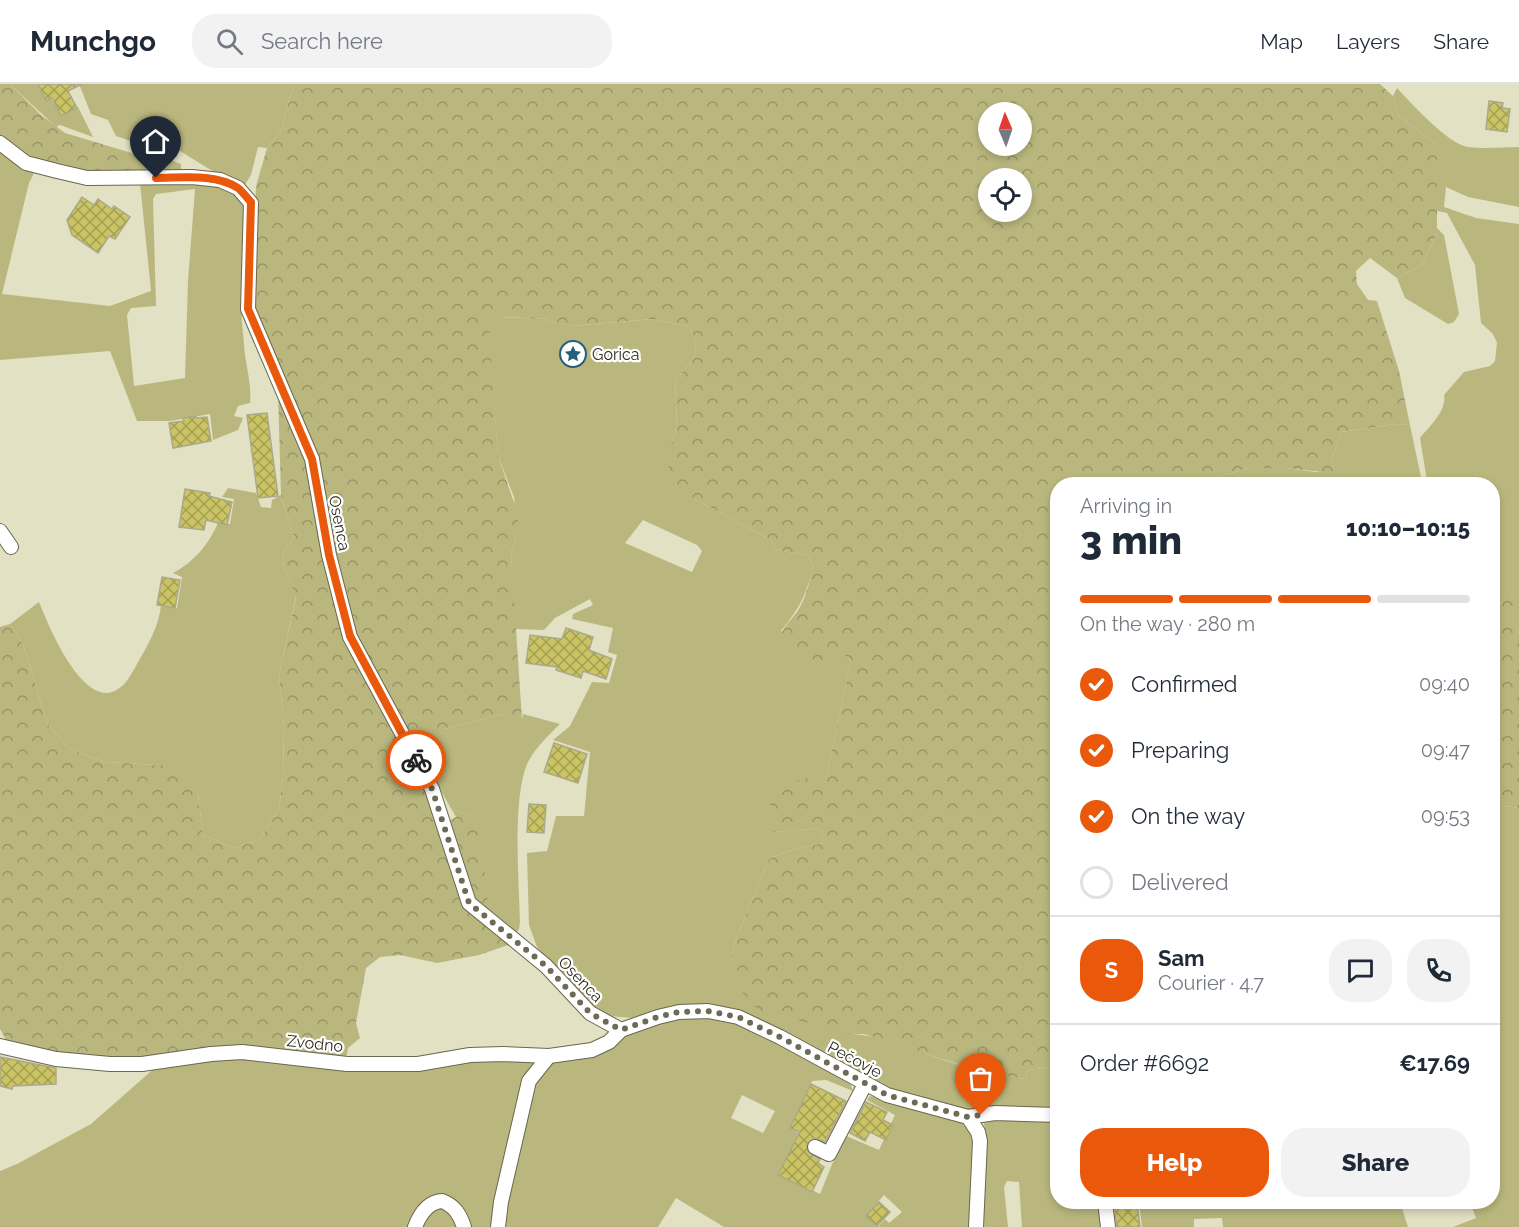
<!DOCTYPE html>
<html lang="en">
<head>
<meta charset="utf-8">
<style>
	:root { --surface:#fff; --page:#f2f2f3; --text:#1f2937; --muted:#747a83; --line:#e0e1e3; --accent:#ea580c }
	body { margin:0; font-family:Raleway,sans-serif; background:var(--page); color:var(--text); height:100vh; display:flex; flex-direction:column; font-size:22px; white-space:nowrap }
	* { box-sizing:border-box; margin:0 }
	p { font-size:20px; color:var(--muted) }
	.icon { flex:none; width:33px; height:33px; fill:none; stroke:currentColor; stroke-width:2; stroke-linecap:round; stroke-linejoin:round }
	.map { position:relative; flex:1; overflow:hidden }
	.drawer { position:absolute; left:1050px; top:393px; width:450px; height:732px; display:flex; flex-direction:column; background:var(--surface); border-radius:24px; box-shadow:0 3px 9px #0003 }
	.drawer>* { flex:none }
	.needle { width:39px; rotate:358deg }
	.controls { position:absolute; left:978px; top:18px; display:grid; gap:12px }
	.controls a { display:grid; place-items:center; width:54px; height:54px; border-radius:50%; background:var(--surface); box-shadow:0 3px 9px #0003; font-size:30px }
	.pin { position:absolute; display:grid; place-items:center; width:51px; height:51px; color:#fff; margin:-62px -26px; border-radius:50% 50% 50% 0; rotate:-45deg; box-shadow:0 0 6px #0007 }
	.pin .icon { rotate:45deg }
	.courier { position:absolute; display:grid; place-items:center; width:60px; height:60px; margin:-30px; border:4px solid #ea580c; border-radius:50%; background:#fff; color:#222; box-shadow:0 2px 8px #0007 }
	.summary em { font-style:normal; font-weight:800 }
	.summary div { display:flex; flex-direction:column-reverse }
	.summary { display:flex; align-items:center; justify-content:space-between; height:102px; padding:0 30px }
	h1 { font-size:39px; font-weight:800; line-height:45px }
	.bar { display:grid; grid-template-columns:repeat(4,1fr); gap:9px 6px; align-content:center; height:72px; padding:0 30px }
	.bar i { height:8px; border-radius:4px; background:var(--line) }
	.bar .active { background:var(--accent) }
	.bar p { grid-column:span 4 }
	.line { display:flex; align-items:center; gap:15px; padding:0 30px; border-top:2px solid var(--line) }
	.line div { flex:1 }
	.round { display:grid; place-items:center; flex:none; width:63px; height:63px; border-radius:24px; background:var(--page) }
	ol { padding:0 30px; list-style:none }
	li { display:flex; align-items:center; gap:18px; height:66px }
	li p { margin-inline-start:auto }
	li .icon { padding:6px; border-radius:50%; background:var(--accent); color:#fff; stroke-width:4 }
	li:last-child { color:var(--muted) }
	li i { width:33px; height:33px; border:3px solid var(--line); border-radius:50% }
	.button { display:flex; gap:12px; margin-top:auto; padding:12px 30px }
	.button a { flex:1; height:69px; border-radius:24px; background:var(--accent); color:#fff; font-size:24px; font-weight:800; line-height:69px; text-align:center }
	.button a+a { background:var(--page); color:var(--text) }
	header { display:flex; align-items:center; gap:36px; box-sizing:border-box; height:84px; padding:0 30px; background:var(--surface); border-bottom:2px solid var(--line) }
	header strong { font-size:28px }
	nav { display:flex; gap:33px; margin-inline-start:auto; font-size:21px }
	.search { width:420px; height:54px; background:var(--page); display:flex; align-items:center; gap:15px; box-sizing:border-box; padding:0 21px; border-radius:24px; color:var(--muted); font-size:22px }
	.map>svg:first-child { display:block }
</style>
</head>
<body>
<header>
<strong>Munchgo</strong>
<div class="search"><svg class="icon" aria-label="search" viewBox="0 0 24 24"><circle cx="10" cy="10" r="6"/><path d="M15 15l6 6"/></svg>Search here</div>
<nav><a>Map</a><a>Layers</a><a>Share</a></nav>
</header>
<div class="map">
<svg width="1519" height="1143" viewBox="0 0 1519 1143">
	<defs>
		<pattern id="forest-crowns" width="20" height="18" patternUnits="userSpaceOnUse" patternTransform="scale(1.5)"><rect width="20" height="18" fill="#bab77e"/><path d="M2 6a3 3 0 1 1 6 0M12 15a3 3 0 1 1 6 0" fill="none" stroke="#979567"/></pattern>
		<pattern id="building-cross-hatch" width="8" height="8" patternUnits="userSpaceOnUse" patternTransform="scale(1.5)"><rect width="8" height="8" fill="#cac465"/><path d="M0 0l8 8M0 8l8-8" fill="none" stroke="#a49f53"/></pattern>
	</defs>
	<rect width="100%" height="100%" fill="#e2e1c3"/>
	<g fill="#bab77e" fill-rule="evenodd">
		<polygon points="10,0 41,0 61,30 78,23 93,53 60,41 56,43"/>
		<polygon points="79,0 295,0 289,16 282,45 267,64 258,63 251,91 244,102 214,88 180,67 151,64 116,52 108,36 91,30"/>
		<path d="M 1397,4 C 1411,19 1448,60 1468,63 C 1484,65 1502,63 1519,63 L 1519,123 L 1468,113 L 1446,103 L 1444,123 L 1476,134 L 1519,140 L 1519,551 L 1505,513 L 1493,533 L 1492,400 L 1199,400 L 1221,392 L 1250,384 L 1286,384 L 1316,388 L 1334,386 L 1331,378 L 1341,348 L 1395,340 L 1410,341 L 1422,398 L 1427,397 L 1420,354 C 1429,343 1447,327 1444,311 L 1464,288 L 1490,282 L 1495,277 L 1497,258 L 1492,249 L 1481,239 L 1475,181 L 1447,129 L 1437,127 L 1437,61 L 1399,32 L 1393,12 Z"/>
		<path d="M 0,66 L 34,89 L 29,99 L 2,210 L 110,222 L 151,207 L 140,99 C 170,98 208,91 234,108 C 257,123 242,176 241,200 C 240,219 242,240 244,260 C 245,280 252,299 250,319 L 238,322 L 234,332 L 243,334 L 238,346 L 213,356 L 210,330 L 170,337 L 137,337 L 110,267 L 0,276 ZM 195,105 L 188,197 L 185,294 L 134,302 L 127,231 L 131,224 L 156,222 L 153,115 L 156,110 Z"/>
		<polygon points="1437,144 1444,151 1459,230 1454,238 1448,240 1405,214 1397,194 1422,181 1437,149"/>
		<path d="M 499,233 L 544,235 L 572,242 L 653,235 L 690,243 C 703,272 693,275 675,297 L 677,343 L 672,357 L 695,415 L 771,456 L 777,466 L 807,471 L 813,481 C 807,511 800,523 781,547 L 835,565 L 851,576 L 827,689 L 775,748 L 821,744 L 823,759 L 788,767 L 769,775 L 737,853 L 730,877 L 850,950 C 883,951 914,966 944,976 C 971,985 998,990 1026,995 L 1028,986 L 1057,982 L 1057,1027 L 969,1026 L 887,1007 L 728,926 L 648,931 L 633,934 L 608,932 L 588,922 L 573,908 L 537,863 L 529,841 L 527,769 L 547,767 L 556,732 L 584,732 L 590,668 L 553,656 L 570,642 L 592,598 L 609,599 L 617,571 L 608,568 L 613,544 L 572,535 L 573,530 L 593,521 L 590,515 L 555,534 L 544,546 L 515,545 L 511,469 L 517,450 L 514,413 L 498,372 L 488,240 ZM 643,436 L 697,461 L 702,467 L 692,488 L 625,459 Z"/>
		<path d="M 228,404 L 256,409 L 261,423 L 271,424 L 272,416 L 281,411 L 294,453 L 283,468 L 284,484 L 296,512 L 279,591 L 284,644 L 283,694 L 279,725 L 260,755 L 235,764 L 203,751 L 198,711 L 162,681 L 105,678 L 70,665 L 48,641 L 23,560 L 10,540 L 39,518 C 48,540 86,635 122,602 C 128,597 133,587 137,580 C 148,561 159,542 161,521 L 177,524 L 182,493 L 173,489 C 193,479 209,460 218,439 L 230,440 L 234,415 L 222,413 Z"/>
		<path d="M 503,630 L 522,636 L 523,630 L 560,640 C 548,652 536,663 528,678 C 512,712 519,799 520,838 L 519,845 L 516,850 L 490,836 L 469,731 L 452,726 L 405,645 L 444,645 Z"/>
		<polygon points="1507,722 1519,724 1519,1143 1453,1143 1476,1134 1470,1118 1492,1118 1492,725"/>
		<path d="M 702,931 L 741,940 L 834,988 L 850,999 L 853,1007 L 826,996 L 812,997 L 790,1044 L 815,1058 L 809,1071 L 792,1064 L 779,1089 L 820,1110 L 844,1051 L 879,1066 L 895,1031 L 867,1016 L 870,1012 L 960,1036 L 976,1057 L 971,1143 L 724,1143 L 676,1114 L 658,1143 L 503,1143 L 533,996 L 548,979 L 612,962 L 631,947 L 660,936 ZM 742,1011 L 775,1027 L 763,1049 L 731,1034 ZM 884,1111 L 902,1128 L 889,1139 L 885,1135 L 878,1143 L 866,1132 Z"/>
		<path d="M 237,972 L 335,982 L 475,975 L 542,976 L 494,1143 L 467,1143 C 463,1130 460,1116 445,1113 L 412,1143 L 0,1143 L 0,1087 L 17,1080 L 91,1040 L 157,982 Z"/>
		<polygon points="993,1032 1057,1036 1058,1118 1102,1118 1105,1143 1022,1143 1019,1098 1007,1097 1004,1103 1008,1143 981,1143 987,1061 984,1039"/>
		<polygon points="1139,1118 1400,1118 1408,1143 1223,1143 1222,1134 1194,1135 1194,1143 1142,1143"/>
		<polygon points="440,1123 449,1125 459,1143 420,1143 430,1126"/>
	</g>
	<g fill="url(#forest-crowns)" fill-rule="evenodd">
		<polygon points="0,0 10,0 41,31 65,49 135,70 159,72 181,80 181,87 137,89 48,84 38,81 0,52"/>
		<path d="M 295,0 L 1380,0 L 1393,12 L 1399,32 L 1437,61 L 1437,149 L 1422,181 L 1397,194 L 1370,174 L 1356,187 L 1357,200 L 1368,216 L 1377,217 L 1399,287 L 1410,341 L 1395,340 L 1341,348 L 1331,378 L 1334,386 L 1332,389 L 1286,384 L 1250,384 L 1221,392 L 1199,400 L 1058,400 L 1057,982 L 1028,986 L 1026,995 L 983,988 L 864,950 L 850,950 L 760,927 L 745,914 L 730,877 L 737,853 L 769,775 L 788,767 L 823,759 L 821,744 L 775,748 L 767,742 L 773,702 L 827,689 L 851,576 L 835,566 L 820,578 L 779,562 C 782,539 789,541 800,523 C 807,510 810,496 813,481 L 807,471 L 777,466 L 771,456 L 695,415 L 667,392 L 672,357 L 677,343 L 675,297 C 693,275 703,272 690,243 L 653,235 L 571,242 L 544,235 L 500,233 L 489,240 L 498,372 L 518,430 L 517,450 L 511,469 L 522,636 L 516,641 L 503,630 L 444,645 L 405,645 L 447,738 L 456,733 L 452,726 L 469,731 L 479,742 L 490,836 L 489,846 L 508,861 L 479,871 L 437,879 L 400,871 L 380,873 L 366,884 L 356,939 L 360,954 L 348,964 L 346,975 L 246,965 L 113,977 L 9,961 L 0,945 L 0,543 L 10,540 L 23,560 L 48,641 L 70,665 L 105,678 L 162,681 L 181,685 L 198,711 L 203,751 L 235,764 L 260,755 L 279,725 L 283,694 L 284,644 L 279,591 L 296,513 L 284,484 L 283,468 L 294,453 L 281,411 L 278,308 L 256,238 L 253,184 L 256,102 L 267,64 L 282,45 L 289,16 ZM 988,28 L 1022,28 L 1022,62 L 988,62 ZM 988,94 L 1022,94 L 1022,128 L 988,128 Z"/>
		<polygon points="1505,513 1513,517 1514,535 1519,551 1519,724 1507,722 1493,725 1493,533"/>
	</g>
	<g fill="url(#building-cross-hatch)" stroke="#aaa98d" stroke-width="1.5">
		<polygon points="38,0 82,0 68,7 77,24 61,32 52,14 46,17"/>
		<polygon points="1489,17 1503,19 1502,24 1510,25 1507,48 1486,45"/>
		<polygon points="82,113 94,121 98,115 112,125 114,122 130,133 115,155 109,152 98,169 72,151 67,136"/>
		<polygon points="267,329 278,412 258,414 247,331"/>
		<polygon points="196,332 197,334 207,333 211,357 173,364 169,339 184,337 183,334"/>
		<polygon points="185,405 210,409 209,412 232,418 227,441 206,436 204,446 179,443"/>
		<polygon points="162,493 180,496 175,524 157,521"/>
		<polygon points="566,544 593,553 589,566 612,575 606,595 583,587 581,594 556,586 557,583 526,579 530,551 562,555"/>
		<polygon points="554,659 587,670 578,699 544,688"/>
		<polygon points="529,720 546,721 544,749 527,748"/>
		<polygon points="0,973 56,984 56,1000 13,1002 12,1005 0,1002"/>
		<polygon points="811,1000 846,1017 825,1058 814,1054 807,1060 808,1068 820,1075 818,1079 824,1083 812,1108 778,1091 800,1048 790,1044"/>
		<polygon points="866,1018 887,1028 883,1036 893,1041 886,1056 870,1048 865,1057 850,1049"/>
		<polygon points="879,1118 890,1128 877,1142 866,1132"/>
		<polygon points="1114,1118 1137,1118 1140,1143 1117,1143"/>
	</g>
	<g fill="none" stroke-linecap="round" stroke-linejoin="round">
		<defs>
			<g id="minor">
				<polyline points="0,59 26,79 57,87 87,94 192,93 220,96 238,104 251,119 248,225 312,375 329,471 350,553 432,705 469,819 546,882 590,929 621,946"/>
				<polyline points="0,447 11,463"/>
				<polyline points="0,962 56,975 110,980 142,980 211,970 242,968 347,980 418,980 470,971 503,970 549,972 592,966 609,958 621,946 658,933 679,928 708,927 738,933 780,953 887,1011 968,1033 978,1048 980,1057 976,1143"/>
				<polyline points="968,1033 995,1029 1058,1031"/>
				<polyline points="815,1063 829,1070 865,1000"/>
				<polyline points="1105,1118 1108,1143"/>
				<path d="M 415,1143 C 420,1130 428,1118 442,1117 C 455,1122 460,1131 464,1143"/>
				<polyline points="498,1143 501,1118 529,997 549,972"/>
			</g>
		</defs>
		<use href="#minor" stroke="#69674d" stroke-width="16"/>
		<use href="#minor" stroke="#fff" stroke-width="14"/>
	</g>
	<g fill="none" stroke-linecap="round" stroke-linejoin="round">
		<polyline stroke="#6b6b58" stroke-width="6" stroke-dasharray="0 10.8" points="416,676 432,705 469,819 546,882 590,929 621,946 658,933 679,928 708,927 738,933 780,953 887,1011 968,1033 981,1031"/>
		<path stroke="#ea580c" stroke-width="8" d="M 156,94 C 181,94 215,89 238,104 C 243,108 247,114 251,118 L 248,225 L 312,375 L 329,471 L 350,552 L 416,676"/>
	</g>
	<defs>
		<symbol id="sight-ring" viewBox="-11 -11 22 22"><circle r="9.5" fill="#fff" stroke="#265f79" stroke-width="1.5"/><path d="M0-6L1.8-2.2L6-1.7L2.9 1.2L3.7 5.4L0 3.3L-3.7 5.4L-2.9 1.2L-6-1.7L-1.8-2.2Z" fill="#265f79"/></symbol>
	</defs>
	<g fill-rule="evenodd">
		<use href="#sight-ring" x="558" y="255" width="30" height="30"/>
	</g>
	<g text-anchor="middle" stroke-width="4.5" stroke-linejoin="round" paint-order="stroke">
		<g font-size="16" fill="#2b2b1f" stroke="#fff" text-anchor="start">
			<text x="592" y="276">Gorica</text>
		</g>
		<g font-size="16" fill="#2b2b1f" stroke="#fff">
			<text transform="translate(340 439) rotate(79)" y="6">Osenca</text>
			<text transform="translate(581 895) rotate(46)" y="6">Osenca</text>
			<text transform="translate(315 959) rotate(6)" y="6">Zvodno</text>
			<text transform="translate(855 975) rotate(28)" y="6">Pečovje</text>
		</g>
	</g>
</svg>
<div class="controls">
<a><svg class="needle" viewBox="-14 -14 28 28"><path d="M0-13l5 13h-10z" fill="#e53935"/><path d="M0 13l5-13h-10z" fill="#747a83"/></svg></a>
<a><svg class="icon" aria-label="locate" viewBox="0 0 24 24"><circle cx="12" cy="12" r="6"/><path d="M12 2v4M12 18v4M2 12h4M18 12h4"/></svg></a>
</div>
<div class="pin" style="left:981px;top:1031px;background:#ea580c"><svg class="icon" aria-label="bag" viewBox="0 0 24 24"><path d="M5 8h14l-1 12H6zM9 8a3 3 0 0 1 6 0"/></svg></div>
<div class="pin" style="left:156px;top:94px;background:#1f2937"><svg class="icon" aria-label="home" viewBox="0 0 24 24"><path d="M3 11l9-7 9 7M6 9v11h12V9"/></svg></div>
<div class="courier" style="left:416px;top:676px"><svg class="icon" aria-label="bike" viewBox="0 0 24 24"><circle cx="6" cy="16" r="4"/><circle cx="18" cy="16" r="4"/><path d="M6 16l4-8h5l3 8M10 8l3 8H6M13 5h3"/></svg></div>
<section class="drawer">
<div class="summary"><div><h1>3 min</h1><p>Arriving in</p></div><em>10:10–10:15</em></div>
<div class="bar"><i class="active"></i><i class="active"></i><i class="active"></i><i></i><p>On the way · 280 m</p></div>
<ol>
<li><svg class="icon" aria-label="check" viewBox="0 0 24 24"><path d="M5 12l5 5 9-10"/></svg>Confirmed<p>09:40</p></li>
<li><svg class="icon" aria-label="check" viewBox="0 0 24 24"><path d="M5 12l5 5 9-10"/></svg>Preparing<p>09:47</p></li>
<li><svg class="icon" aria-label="check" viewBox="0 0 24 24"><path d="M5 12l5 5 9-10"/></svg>On the way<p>09:53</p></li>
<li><i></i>Delivered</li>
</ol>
<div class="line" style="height:108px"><b class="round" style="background:var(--accent);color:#fff">S</b><div><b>Sam</b><p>Courier · 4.7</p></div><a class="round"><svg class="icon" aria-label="chat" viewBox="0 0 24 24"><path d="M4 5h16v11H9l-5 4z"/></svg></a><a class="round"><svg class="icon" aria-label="phone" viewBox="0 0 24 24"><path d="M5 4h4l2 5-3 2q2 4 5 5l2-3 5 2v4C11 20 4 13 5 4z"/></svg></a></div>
<div class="line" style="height:78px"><div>Order #6692</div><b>€17.69</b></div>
<div class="button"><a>Help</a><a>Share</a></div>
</section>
</div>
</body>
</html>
